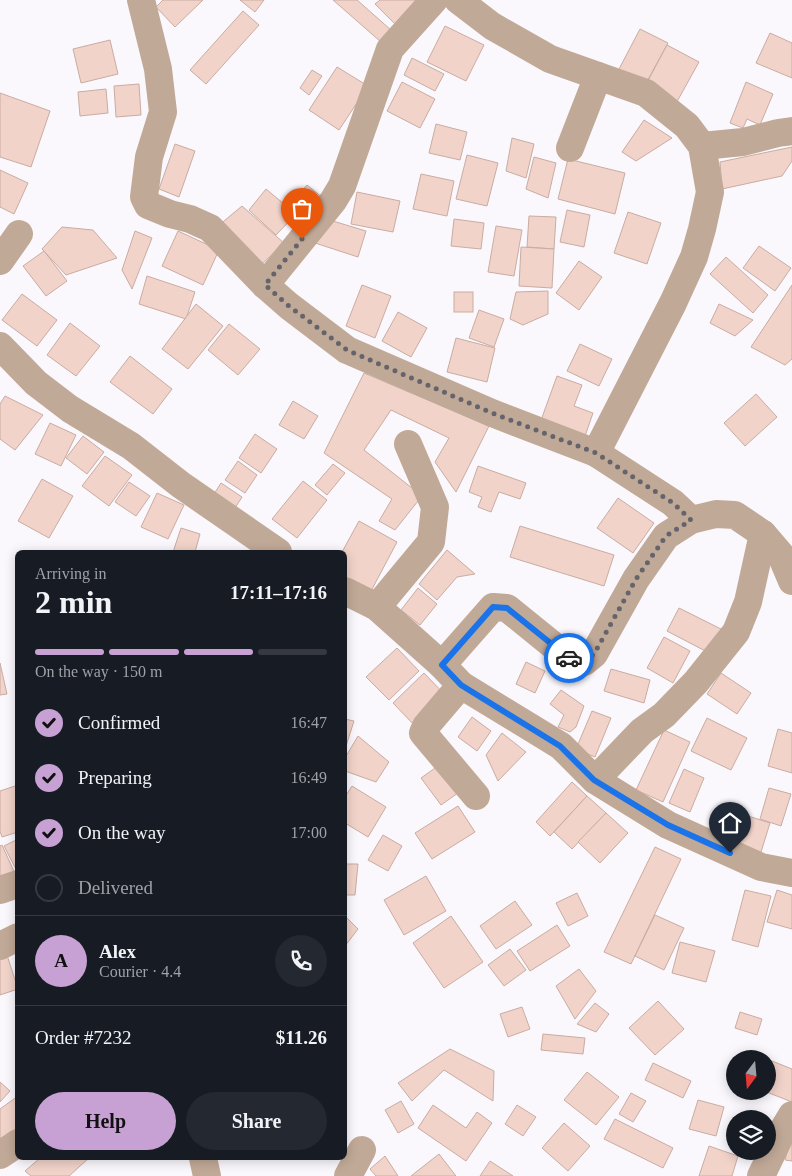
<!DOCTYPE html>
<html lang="en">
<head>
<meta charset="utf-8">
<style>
	:root { --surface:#171b24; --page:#242831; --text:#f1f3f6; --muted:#9ea1a6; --line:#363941; --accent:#c7a1d3 }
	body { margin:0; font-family:Georgia,serif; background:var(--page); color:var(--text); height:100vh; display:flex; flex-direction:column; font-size:19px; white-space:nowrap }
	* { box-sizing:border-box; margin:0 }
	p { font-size:16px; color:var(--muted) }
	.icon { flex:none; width:28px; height:28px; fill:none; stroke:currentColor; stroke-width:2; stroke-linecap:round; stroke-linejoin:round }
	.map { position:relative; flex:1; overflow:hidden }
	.panel { position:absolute; left:15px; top:550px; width:332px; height:610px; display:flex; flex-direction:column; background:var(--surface); border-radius:8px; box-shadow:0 2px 12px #0003 }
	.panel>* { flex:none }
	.needle { width:32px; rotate:196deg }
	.tools { position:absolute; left:726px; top:1050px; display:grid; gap:10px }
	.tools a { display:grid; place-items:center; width:50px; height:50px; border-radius:50%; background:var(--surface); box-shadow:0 2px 12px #0003; font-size:25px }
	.pin { position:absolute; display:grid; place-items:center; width:42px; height:42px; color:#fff; margin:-51px -21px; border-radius:50% 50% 50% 0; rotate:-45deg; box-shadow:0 0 5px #0007 }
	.pin .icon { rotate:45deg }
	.courier { position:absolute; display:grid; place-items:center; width:50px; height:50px; margin:-25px; border:4px solid #1a73e8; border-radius:50%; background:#fff; color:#222; box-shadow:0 1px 6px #0007 }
	.summary em { font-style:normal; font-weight:800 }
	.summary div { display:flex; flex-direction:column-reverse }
	.summary { display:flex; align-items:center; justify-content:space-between; height:85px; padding:0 20px }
	h1 { font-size:32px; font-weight:800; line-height:38px }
	.bar { display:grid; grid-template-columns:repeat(4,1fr); gap:8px 5px; align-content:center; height:60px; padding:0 20px }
	.bar i { height:6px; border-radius:4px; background:var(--line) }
	.bar .on { background:var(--accent) }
	.bar p { grid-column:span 4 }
	.line { display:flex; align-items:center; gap:12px; padding:0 20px; border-top:1px solid var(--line) }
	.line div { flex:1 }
	.round { display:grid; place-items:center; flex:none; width:52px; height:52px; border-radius:26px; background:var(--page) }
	ol { padding:0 20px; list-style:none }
	li { display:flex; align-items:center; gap:15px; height:55px }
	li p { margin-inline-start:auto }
	li .icon { padding:5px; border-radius:50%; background:var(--accent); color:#111; stroke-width:4 }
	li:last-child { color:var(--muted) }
	li i { width:28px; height:28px; border:2px solid var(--line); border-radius:50% }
	.action { display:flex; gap:10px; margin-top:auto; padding:10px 20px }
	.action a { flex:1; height:58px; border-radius:30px; background:var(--accent); color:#111; font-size:20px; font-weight:800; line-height:58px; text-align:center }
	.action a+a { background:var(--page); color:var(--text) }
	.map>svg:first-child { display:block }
</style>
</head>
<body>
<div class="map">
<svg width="792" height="1176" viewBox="0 0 792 1176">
	<rect width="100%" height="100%" fill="#faf8fd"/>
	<g fill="#f1d3c9" stroke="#c9aca2">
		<polygon points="163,0 203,0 175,27 156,7"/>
		<polygon points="240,0 264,0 255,12"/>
		<polygon points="333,0 357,0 391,30 381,42"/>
		<polygon points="380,0 420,0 395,24 375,4"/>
		<polygon points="243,11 259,25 206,84 190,70"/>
		<polygon points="445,26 484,45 466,81 427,62"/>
		<polygon points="640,29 668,43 645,85 618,71"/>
		<polygon points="770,33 792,43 792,78 756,63"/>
		<polygon points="110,40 118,74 81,83 73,49"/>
		<polygon points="667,45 699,62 674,107 643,90"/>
		<polygon points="412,58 444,74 435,91 404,75"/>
		<polygon points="337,67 368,86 339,130 309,110"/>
		<polygon points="312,70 322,76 309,95 300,88"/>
		<polygon points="402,82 435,99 420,128 387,111"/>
		<polygon points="746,82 773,94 760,125 747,119 743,128 730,123"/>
		<polygon points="139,84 141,115 116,117 114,86"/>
		<polygon points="106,89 108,113 80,116 78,92"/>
		<polygon points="0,93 50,111 31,167 0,157"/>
		<polygon points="644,120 672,138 636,161 622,152"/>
		<polygon points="436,124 467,132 460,160 429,153"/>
		<polygon points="512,138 534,144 526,178 506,171"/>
		<polygon points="175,144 195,151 179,197 159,189"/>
		<polygon points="792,147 792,161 782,176 722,189 720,162"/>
		<polygon points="467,155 498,163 487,206 456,199"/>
		<polygon points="534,157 556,163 548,198 526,189"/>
		<polygon points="568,159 625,173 615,214 558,199"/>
		<polygon points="0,170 28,183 14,214 0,207"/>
		<polygon points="421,174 454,181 447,216 413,209"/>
		<polygon points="307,185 323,198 304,220 288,207"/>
		<polygon points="266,189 296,214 276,235 249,210"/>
		<polygon points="357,192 400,201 393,232 351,224"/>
		<polygon points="242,206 284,243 259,267 218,226"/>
		<polygon points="567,210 590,215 584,247 560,242"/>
		<polygon points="628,212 661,223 647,264 614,253"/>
		<polygon points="529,216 556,217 554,249 527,247"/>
		<polygon points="323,218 366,231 358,257 315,243"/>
		<polygon points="454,219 484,223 481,249 451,246"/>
		<polygon points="496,226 522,230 514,276 488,272"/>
		<polygon points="62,227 93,230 117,258 66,275 42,249"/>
		<polygon points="135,231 152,238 132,289 122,270"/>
		<polygon points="178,231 219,250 203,285 162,266"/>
		<polygon points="759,246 791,268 775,291 743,268"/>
		<polygon points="521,247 554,249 552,288 519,286"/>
		<polygon points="44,251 67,281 46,296 23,266"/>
		<polygon points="726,257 768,295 753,313 710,274"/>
		<polygon points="579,261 602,277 579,310 556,293"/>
		<polygon points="147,276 195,292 186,319 139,304"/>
		<polygon points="362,285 391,296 375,338 346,326"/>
		<polygon points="792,285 792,359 785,365 751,347"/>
		<polygon points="548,291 548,314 523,325 510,319 516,292"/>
		<rect x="454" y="292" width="19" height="20"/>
		<polygon points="22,294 57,320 37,346 2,320"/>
		<polygon points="196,304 223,326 188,369 162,349"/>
		<polygon points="719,304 753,320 735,336 710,323"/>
		<polygon points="479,310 504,319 494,347 469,338"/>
		<polygon points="398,312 427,328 411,357 382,341"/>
		<polygon points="70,323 100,346 76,376 47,355"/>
		<polygon points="229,324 260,349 238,375 208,350"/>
		<polygon points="456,338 495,348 487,382 447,372"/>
		<polygon points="580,344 612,359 599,386 567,371"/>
		<polygon points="130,356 172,389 153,414 110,382"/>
		<polygon points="364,373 489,426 456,492 435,462 449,438 391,410 364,450 422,496 395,530 379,521 392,499 324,453"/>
		<polygon points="557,376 582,385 574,406 593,413 584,439 540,423"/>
		<polygon points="756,394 777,417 745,446 724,423"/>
		<polygon points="5,396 43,415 15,450 0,439 0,404"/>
		<polygon points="293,401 318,416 304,439 279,425"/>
		<polygon points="50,423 76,435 61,466 35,454"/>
		<polygon points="255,434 277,449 261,473 239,458"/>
		<polygon points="83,436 104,452 87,474 66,458"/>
		<polygon points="105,456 132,475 109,506 82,486"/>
		<polygon points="238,461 257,475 245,493 225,480"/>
		<polygon points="333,464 345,473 327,495 315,485"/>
		<polygon points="478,466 526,483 520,499 499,492 491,512 478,507 482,497 469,492"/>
		<polygon points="42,479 73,496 49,538 18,521"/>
		<polygon points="303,481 327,500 297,538 272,519"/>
		<polygon points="129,482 150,496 136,516 115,502"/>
		<polygon points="221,483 242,497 235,508 214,494"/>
		<polygon points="157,493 184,505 168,539 141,527"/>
		<polygon points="618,498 654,523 633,553 597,528"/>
		<polygon points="359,521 397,542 370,593 345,580 345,552 342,552"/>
		<polygon points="520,526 614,555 604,586 510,557"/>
		<polygon points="181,528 200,534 195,552 173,552"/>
		<polygon points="447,550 475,574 457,577 437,600 419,584"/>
		<polygon points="418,588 437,604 420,625 401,610"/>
		<polygon points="679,608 725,631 713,655 667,631"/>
		<polygon points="664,637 690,651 673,683 647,668"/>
		<polygon points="397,648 419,671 389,700 366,677"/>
		<polygon points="526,662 545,671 535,693 516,684"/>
		<polygon points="0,663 7,694 0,695"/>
		<polygon points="611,669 650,680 644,703 604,691"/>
		<polygon points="424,673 447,697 416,727 393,703"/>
		<polygon points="721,673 751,693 737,714 707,694"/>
		<polygon points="561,690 584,706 576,727 570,732 558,727 564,715 550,704"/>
		<polygon points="592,711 611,718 595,757 576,749"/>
		<polygon points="472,717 491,731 477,751 458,737"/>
		<polygon points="707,718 747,738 731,770 691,751"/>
		<polygon points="345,719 354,721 345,749"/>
		<polygon points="778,729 792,733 792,773 768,766"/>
		<polygon points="664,730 690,742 663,802 636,790"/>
		<polygon points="502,733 526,752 498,781 486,755"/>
		<polygon points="358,736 389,762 376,782 345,771 345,758"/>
		<polygon points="445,761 465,788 441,805 421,778"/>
		<polygon points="684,769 704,778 690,812 669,803"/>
		<polygon points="572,782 587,796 550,836 536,822"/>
		<polygon points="18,785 18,832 2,837 0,831 0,791"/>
		<polygon points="352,786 386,807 368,837 345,823 345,797"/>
		<polygon points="769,788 791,794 781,826 760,819"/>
		<polygon points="587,796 606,813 572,849 554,832"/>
		<polygon points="458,806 475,832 432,859 415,833"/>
		<polygon points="606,813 628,833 600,863 578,842"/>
		<polygon points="745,815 770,823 761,852 736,844"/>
		<polygon points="383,835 402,846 388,871 368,860"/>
		<polygon points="18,839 18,873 4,846"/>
		<polygon points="2,845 17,878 0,885 0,846"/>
		<polygon points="655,847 681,859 631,964 604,952"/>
		<polygon points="345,864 358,864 355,895 345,895"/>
		<polygon points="426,876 446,911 404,935 384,900"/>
		<polygon points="745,890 771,896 758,947 732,940"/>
		<polygon points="777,890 792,895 792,929 767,922"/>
		<polygon points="577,893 588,916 568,926 556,903"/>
		<polygon points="515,901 532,925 496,949 480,926"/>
		<polygon points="655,915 684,928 664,970 635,956"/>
		<polygon points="345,916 358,929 345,946"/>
		<polygon points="451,916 483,962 444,988 413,943"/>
		<polygon points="557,925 570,946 530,971 517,951"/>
		<polygon points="680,942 715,951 706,982 672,973"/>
		<polygon points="510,949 526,970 504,986 488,965"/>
		<polygon points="6,952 18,989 0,995 0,954"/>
		<polygon points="579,969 596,991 575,1019 556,986"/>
		<polygon points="658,1001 684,1029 655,1055 629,1028"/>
		<polygon points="595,1003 609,1014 596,1032 577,1024"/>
		<polygon points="522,1007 530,1029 508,1037 500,1014"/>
		<polygon points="740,1012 762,1019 757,1035 735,1028"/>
		<polygon points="543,1034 585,1038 583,1054 541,1050"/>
		<polygon points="450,1049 494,1071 493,1101 444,1070 412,1101 398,1083"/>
		<polygon points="772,1061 792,1069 792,1102 764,1091 768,1091 768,1073"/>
		<polygon points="653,1063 691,1081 683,1098 645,1080"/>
		<polygon points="587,1072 619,1097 596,1125 564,1100"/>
		<polygon points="0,1082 10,1091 0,1102"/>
		<polygon points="631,1093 646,1101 633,1122 619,1114"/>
		<polygon points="18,1096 18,1140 7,1147 0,1137 0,1109"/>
		<polygon points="698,1100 724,1107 716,1136 689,1129"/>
		<polygon points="401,1101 414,1124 398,1133 385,1110"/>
		<polygon points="433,1105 466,1128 477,1112 492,1123 466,1161 418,1128"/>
		<polygon points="517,1105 536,1117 523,1136 505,1124"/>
		<polygon points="615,1119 673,1148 663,1168 604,1139"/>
		<polygon points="564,1123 590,1146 568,1171 542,1148"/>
		<polygon points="792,1132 792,1161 785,1160"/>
		<polygon points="709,1146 738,1156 732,1176 699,1176"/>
		<polygon points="439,1154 456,1176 411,1176"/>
		<polygon points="385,1156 398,1176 376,1176 370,1169"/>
		<polygon points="40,1158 89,1158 69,1176 31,1176 25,1171"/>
		<polygon points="490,1161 513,1176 480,1176"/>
	</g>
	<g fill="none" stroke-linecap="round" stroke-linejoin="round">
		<g stroke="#c1a997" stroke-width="28">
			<polyline points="141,0 158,69 163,112 149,157 144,197 148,205 170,214 190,219 210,228 265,285 289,306 347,350 492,413 596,453 673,503 691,520"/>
			<polyline points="458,0 492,26 550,59 646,93 687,126 702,146 710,192 702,229 694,257 673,303 596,453"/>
			<polyline points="702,146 743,142 778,133 792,131"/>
			<polyline points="570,148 598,76"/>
			<polyline points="0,261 19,234"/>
			<polyline points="265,285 333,201 342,186 390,49 434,0"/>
			<polyline points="0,346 36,383 70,409 131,446 181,485 278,552"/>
			<polyline points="763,534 781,555 792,581"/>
			<polyline points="345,591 377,607 442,665 461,685 561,746 595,780 668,825 761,867 792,873"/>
			<polyline points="377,607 431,542 435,507 408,444"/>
			<polyline points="442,665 493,607 507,608 570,659 584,662 594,654 636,579 666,536 691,520 716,514 735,515 763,534 748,602 736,632 696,682 664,715 642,731 595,780"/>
			<polyline points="461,685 426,726 423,733 476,796"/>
			<polyline points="0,890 18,884"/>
			<polyline points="0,946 18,937"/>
			<polyline points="0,1155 18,1143"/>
			<polyline points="203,1158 207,1176"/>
			<polyline points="348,1176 362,1150"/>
			<polyline points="761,1176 783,1130 792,1115"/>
		</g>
	</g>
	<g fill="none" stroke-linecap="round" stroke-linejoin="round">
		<polyline stroke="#66646b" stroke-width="5" stroke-dasharray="0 9" points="302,239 265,285 289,306 347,350 492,413 596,453 673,503 691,520 666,536 636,579 594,654 584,662 569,658"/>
		<polyline stroke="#1a73e8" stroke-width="6" points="569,658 507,608 493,607 442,665 461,685 560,746 594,780 668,825 730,853"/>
	</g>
</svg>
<div class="tools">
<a><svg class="needle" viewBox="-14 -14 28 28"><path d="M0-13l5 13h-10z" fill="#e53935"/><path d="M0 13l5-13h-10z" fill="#9ea1a6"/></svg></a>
<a><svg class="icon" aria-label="layers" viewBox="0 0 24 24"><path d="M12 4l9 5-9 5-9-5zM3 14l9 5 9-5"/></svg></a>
</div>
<div class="pin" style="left:302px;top:239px;background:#ea580c"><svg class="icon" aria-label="bag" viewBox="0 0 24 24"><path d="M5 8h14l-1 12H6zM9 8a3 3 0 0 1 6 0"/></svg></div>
<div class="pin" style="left:730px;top:853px;background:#1f2937"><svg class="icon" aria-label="home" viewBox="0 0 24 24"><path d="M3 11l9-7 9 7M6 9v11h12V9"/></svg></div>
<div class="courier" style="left:569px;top:658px"><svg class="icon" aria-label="car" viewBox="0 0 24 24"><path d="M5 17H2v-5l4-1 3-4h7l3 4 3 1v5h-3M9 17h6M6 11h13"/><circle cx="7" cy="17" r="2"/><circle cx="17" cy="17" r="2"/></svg></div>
<section class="panel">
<div class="summary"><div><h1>2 min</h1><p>Arriving in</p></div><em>17:11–17:16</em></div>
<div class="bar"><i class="on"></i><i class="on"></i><i class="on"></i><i></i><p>On the way · 150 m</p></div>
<ol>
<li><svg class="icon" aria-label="check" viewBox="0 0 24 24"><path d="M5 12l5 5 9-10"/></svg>Confirmed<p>16:47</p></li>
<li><svg class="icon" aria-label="check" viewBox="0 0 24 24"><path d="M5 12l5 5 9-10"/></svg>Preparing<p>16:49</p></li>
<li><svg class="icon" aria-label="check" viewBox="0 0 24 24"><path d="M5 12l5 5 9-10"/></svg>On the way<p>17:00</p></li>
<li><i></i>Delivered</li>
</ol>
<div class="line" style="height:90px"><b class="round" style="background:var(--accent);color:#111">A</b><div><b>Alex</b><p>Courier · 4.4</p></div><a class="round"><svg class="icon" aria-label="phone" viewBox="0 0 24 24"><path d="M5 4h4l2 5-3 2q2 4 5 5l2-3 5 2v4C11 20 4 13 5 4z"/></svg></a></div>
<div class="line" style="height:65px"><div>Order #7232</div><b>$11.26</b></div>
<div class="action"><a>Help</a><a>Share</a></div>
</section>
</div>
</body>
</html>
